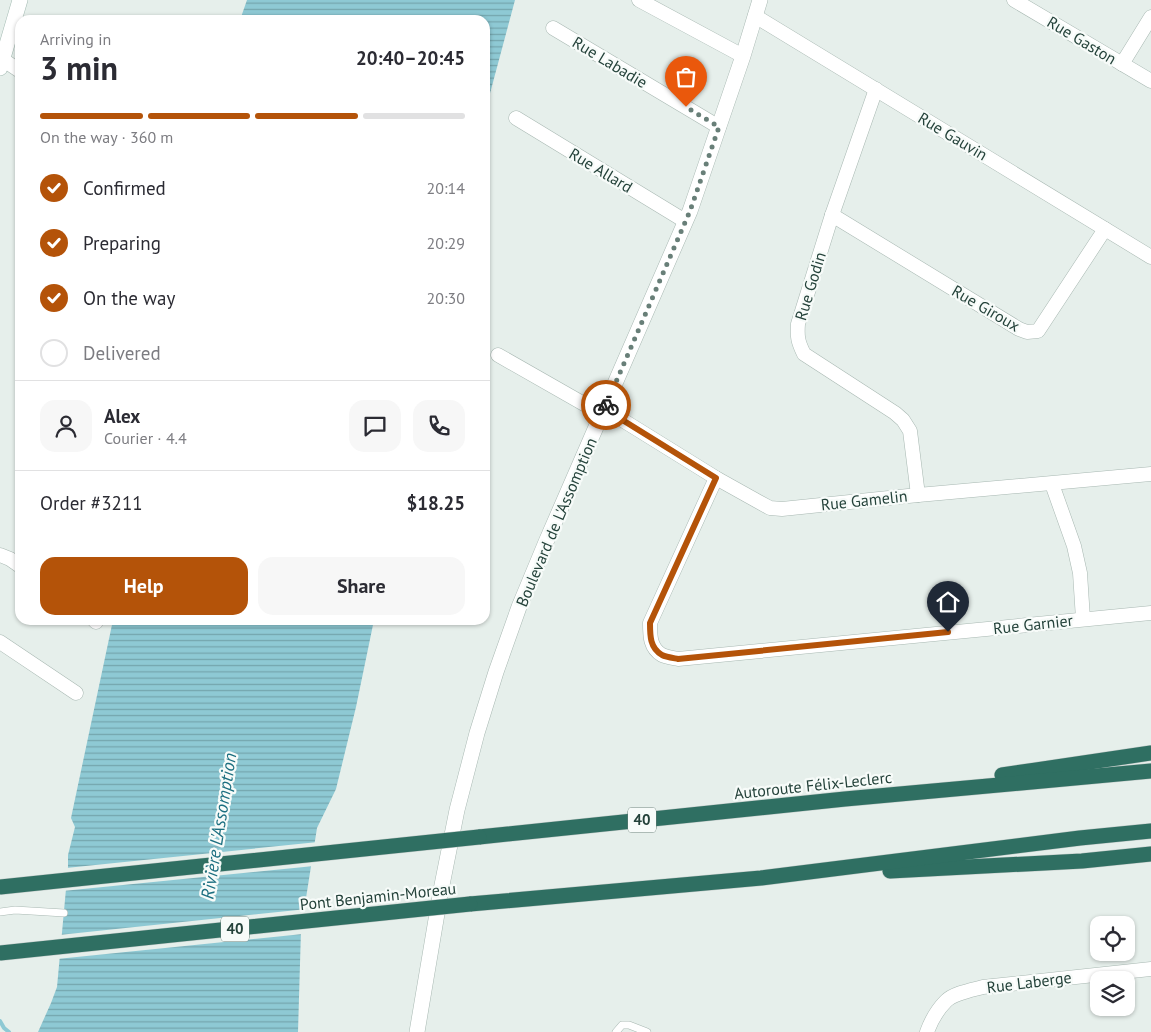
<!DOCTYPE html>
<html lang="en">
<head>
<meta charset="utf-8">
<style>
	:root { --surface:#fff; --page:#f7f7f7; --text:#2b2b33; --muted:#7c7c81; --line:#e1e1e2; --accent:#b45309 }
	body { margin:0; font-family:"PT Sans",sans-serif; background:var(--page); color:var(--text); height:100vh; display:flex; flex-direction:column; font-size:19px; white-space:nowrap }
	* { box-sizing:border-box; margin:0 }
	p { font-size:16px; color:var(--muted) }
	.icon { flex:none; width:28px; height:28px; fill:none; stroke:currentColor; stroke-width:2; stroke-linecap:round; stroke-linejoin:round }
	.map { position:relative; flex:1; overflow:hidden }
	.panel { position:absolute; left:15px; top:15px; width:475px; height:610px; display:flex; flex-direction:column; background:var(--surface); border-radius:15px; box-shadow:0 1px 4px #0004 }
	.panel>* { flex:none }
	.tools { position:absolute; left:1090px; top:916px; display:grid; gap:10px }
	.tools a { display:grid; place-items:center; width:45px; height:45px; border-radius:10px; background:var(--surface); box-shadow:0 1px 4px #0004; font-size:25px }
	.pin { position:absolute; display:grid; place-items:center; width:42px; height:42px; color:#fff; margin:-51px -21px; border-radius:50% 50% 50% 0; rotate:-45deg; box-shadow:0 0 5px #0007 }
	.pin .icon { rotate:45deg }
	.courier { position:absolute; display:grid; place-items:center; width:50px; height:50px; margin:-25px; border:4px solid #b45309; border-radius:50%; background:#fff; color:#222; box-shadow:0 1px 6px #0007 }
	.headline em { font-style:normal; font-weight:600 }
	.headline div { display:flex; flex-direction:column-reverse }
	.headline { display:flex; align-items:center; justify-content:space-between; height:85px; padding:0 25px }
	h1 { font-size:32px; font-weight:600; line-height:38px }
	.bar { display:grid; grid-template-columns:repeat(4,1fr); gap:8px 5px; align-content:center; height:60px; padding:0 25px }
	.bar i { height:6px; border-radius:4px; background:var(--line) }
	.bar .on { background:var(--accent) }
	.bar p { grid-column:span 4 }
	.line { display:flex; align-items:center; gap:12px; padding:0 25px; border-top:1px solid var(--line) }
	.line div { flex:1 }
	.round { display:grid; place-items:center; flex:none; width:52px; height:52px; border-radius:15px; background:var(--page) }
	ol { padding:0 25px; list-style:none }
	li { display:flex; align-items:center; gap:15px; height:55px }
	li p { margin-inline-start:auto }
	li .icon { padding:5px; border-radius:50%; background:var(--accent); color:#fff; stroke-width:4 }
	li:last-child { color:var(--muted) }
	li i { width:28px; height:28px; border:2px solid var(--line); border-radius:50% }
	.action { display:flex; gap:10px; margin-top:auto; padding:10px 25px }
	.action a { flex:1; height:58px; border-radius:15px; background:var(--accent); color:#fff; font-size:20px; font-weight:600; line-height:58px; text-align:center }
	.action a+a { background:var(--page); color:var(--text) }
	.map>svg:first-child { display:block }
</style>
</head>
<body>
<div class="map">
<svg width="1151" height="1032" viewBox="0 0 1151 1032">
	<defs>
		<pattern id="water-rules" width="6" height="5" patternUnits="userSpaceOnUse" patternTransform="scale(1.25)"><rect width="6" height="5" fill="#8ec9d4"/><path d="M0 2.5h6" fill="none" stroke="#74a5ad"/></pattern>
	</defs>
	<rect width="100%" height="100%" fill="#e6efeb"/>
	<g fill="url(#water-rules)">
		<polygon points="247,0 515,0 485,112 485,20 240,20"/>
		<polygon points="113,620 374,620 356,707 336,789 317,828 301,930 298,1032 38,1032 51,1003 57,987 68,867 68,855 75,827 71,818"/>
	</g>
	<g fill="#e6efeb">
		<polygon points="318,842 314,866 63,891 66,868"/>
		<polygon points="307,909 303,934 57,959 59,935"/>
	</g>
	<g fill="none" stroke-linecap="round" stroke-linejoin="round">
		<polyline stroke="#8ec9d4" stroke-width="4" points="0,1021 4,1028 9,1032"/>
		<defs>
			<g id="service">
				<polyline points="0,912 15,910 64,913"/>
				<polyline points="616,1032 622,1025 629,1025 647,1032"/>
			</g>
			<g id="minor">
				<polyline points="639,0 743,56"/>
				<polyline points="1014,0 1151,81"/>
				<polyline points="755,16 1151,257"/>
				<polyline points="553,28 719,127"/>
				<polyline points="2,59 20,71"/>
				<polyline points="1122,64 1151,17"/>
				<path d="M 876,89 L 832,215 L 798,324 C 797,337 798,342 804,354 L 895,413 L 903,420 L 910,431 L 918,495"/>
				<polyline points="516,118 685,221"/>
				<polyline points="832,215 1019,329 1027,332 1038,331 1105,229"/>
				<polyline points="498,355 591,408 616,416 716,478 759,502 770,508 782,509 918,495 1151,474"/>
				<path d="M 716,478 L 650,623 C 650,636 650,648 662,655 C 666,657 673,658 678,659 L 1151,613"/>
				<polyline points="1052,484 1074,546 1080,573 1083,619"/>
				<polyline points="0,555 10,559 20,566"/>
				<polyline points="94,620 96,622"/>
				<polyline points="0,642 76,693"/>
				<path d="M 927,1032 C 931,1021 938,1009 946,1001 C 954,993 972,990 983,987 L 1151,969"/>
			</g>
			<polyline id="tertiary" points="417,1032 441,890 457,810 477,733 496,672 519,607 546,542 690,211 743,56 760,0"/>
			<polyline id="secondary" points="0,68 20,0"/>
			<g id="motorway">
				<polyline points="1002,775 1151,753"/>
				<polyline points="479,837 845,799 1151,771"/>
				<polyline points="890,871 1082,861 1151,854"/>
				<polyline points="470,904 761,878 1080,838 1151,831"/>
			</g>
		</defs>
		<use href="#service" stroke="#a8b8b2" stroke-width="8"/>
		<use href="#minor" stroke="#a8b8b2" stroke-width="15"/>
		<use href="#tertiary" stroke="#a8b8b2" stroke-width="16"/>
		<use href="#secondary" stroke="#a4bbb3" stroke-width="16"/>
		<use href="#motorway" stroke="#c2cac8" stroke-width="16"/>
		<use href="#service" stroke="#fff" stroke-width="7"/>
		<use href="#minor" stroke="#fff" stroke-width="14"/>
		<use href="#tertiary" stroke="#fff" stroke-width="15"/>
		<use href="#secondary" stroke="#fff" stroke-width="15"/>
		<use href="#motorway" stroke="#2f6f62" stroke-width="15"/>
		<defs>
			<g id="motorway-bridge">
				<polyline points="0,887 479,837"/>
				<polyline points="0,953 470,904"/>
			</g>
		</defs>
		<use href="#motorway-bridge" stroke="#c2cac8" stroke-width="16" stroke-linecap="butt"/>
		<use href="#motorway-bridge" stroke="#2f6f62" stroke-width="15"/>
	</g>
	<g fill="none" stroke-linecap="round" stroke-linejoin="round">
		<polyline stroke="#687f78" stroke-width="5" stroke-dasharray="0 9" points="606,405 690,211 719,127 686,107"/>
		<path stroke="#b45309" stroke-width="6" d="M 606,405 L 603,412 L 616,416 L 716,478 L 650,623 C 650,636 650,648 662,655 C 666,657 673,658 678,659 L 948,632"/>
	</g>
	<g text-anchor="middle" stroke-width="4.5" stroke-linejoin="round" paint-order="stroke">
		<g fill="#f7fbf9" stroke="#637a73" stroke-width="1">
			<rect x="628" y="807.5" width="28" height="25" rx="4"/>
			<rect x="221" y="916.5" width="28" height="25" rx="4"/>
		</g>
		<g font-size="15" font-weight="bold" fill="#24423a">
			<text x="642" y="825">40</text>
			<text x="235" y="934">40</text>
		</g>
		<g font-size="16" fill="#24423a" stroke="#f7fbf9">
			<text transform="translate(1082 40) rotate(31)" y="6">Rue Gaston</text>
			<text transform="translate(610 62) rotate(31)" y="6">Rue Labadie</text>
			<text transform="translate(953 136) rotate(31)" y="6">Rue Gauvin</text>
			<text transform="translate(601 170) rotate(31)" y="6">Rue Allard</text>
			<text transform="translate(810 286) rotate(-73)" y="6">Rue Godin</text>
			<text transform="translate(986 308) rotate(30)" y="6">Rue Giroux</text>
			<text transform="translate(864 500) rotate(-6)" y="6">Rue Gamelin</text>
			<text transform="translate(556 522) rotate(-67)" y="6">Boulevard de L'Assomption</text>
			<text transform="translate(1033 624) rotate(-6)" y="6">Rue Garnier</text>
			<text transform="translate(813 785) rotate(-6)" y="6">Autoroute Félix-Leclerc</text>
			<text transform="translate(378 896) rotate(-6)" y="6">Pont Benjamin-Moreau</text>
			<text transform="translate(1029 982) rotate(-7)" y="6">Rue Laberge</text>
		</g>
		<g font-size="18" font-style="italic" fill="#1c6f80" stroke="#f7fbf9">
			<text transform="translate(219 826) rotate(-81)" y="6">Rivière L'Assomption</text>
		</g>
	</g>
</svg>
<div class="tools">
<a><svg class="icon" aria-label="locate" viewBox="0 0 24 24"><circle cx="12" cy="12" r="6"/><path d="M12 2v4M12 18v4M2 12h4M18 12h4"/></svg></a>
<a><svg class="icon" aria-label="layers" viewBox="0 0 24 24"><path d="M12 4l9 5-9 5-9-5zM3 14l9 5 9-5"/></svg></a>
</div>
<div class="pin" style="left:686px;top:107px;background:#ea580c"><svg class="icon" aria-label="bag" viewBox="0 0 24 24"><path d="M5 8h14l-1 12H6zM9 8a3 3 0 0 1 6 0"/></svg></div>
<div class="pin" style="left:948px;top:632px;background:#1f2937"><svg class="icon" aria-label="home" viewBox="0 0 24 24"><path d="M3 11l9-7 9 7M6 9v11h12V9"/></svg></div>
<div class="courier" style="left:606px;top:405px"><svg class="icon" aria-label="bike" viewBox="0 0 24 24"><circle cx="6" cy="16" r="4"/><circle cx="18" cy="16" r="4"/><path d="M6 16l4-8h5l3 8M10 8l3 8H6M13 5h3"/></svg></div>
<section class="panel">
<div class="headline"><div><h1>3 min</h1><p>Arriving in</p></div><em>20:40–20:45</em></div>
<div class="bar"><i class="on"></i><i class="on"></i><i class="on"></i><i></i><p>On the way · 360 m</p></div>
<ol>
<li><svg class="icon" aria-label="check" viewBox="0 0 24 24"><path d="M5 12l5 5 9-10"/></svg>Confirmed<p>20:14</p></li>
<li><svg class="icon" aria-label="check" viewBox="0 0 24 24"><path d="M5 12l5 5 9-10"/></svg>Preparing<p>20:29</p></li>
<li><svg class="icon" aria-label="check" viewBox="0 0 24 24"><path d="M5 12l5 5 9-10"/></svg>On the way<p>20:30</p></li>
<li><i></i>Delivered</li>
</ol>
<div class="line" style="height:90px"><a class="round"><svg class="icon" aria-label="person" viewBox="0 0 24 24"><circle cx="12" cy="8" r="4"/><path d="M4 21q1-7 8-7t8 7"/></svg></a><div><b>Alex</b><p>Courier · 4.4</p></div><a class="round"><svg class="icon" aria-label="chat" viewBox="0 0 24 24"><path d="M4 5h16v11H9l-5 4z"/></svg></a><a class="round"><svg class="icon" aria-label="phone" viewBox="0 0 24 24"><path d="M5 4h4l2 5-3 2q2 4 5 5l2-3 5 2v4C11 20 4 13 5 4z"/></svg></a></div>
<div class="line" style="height:65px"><div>Order #3211</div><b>$18.25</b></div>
<div class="action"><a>Help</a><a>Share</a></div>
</section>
</div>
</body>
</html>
